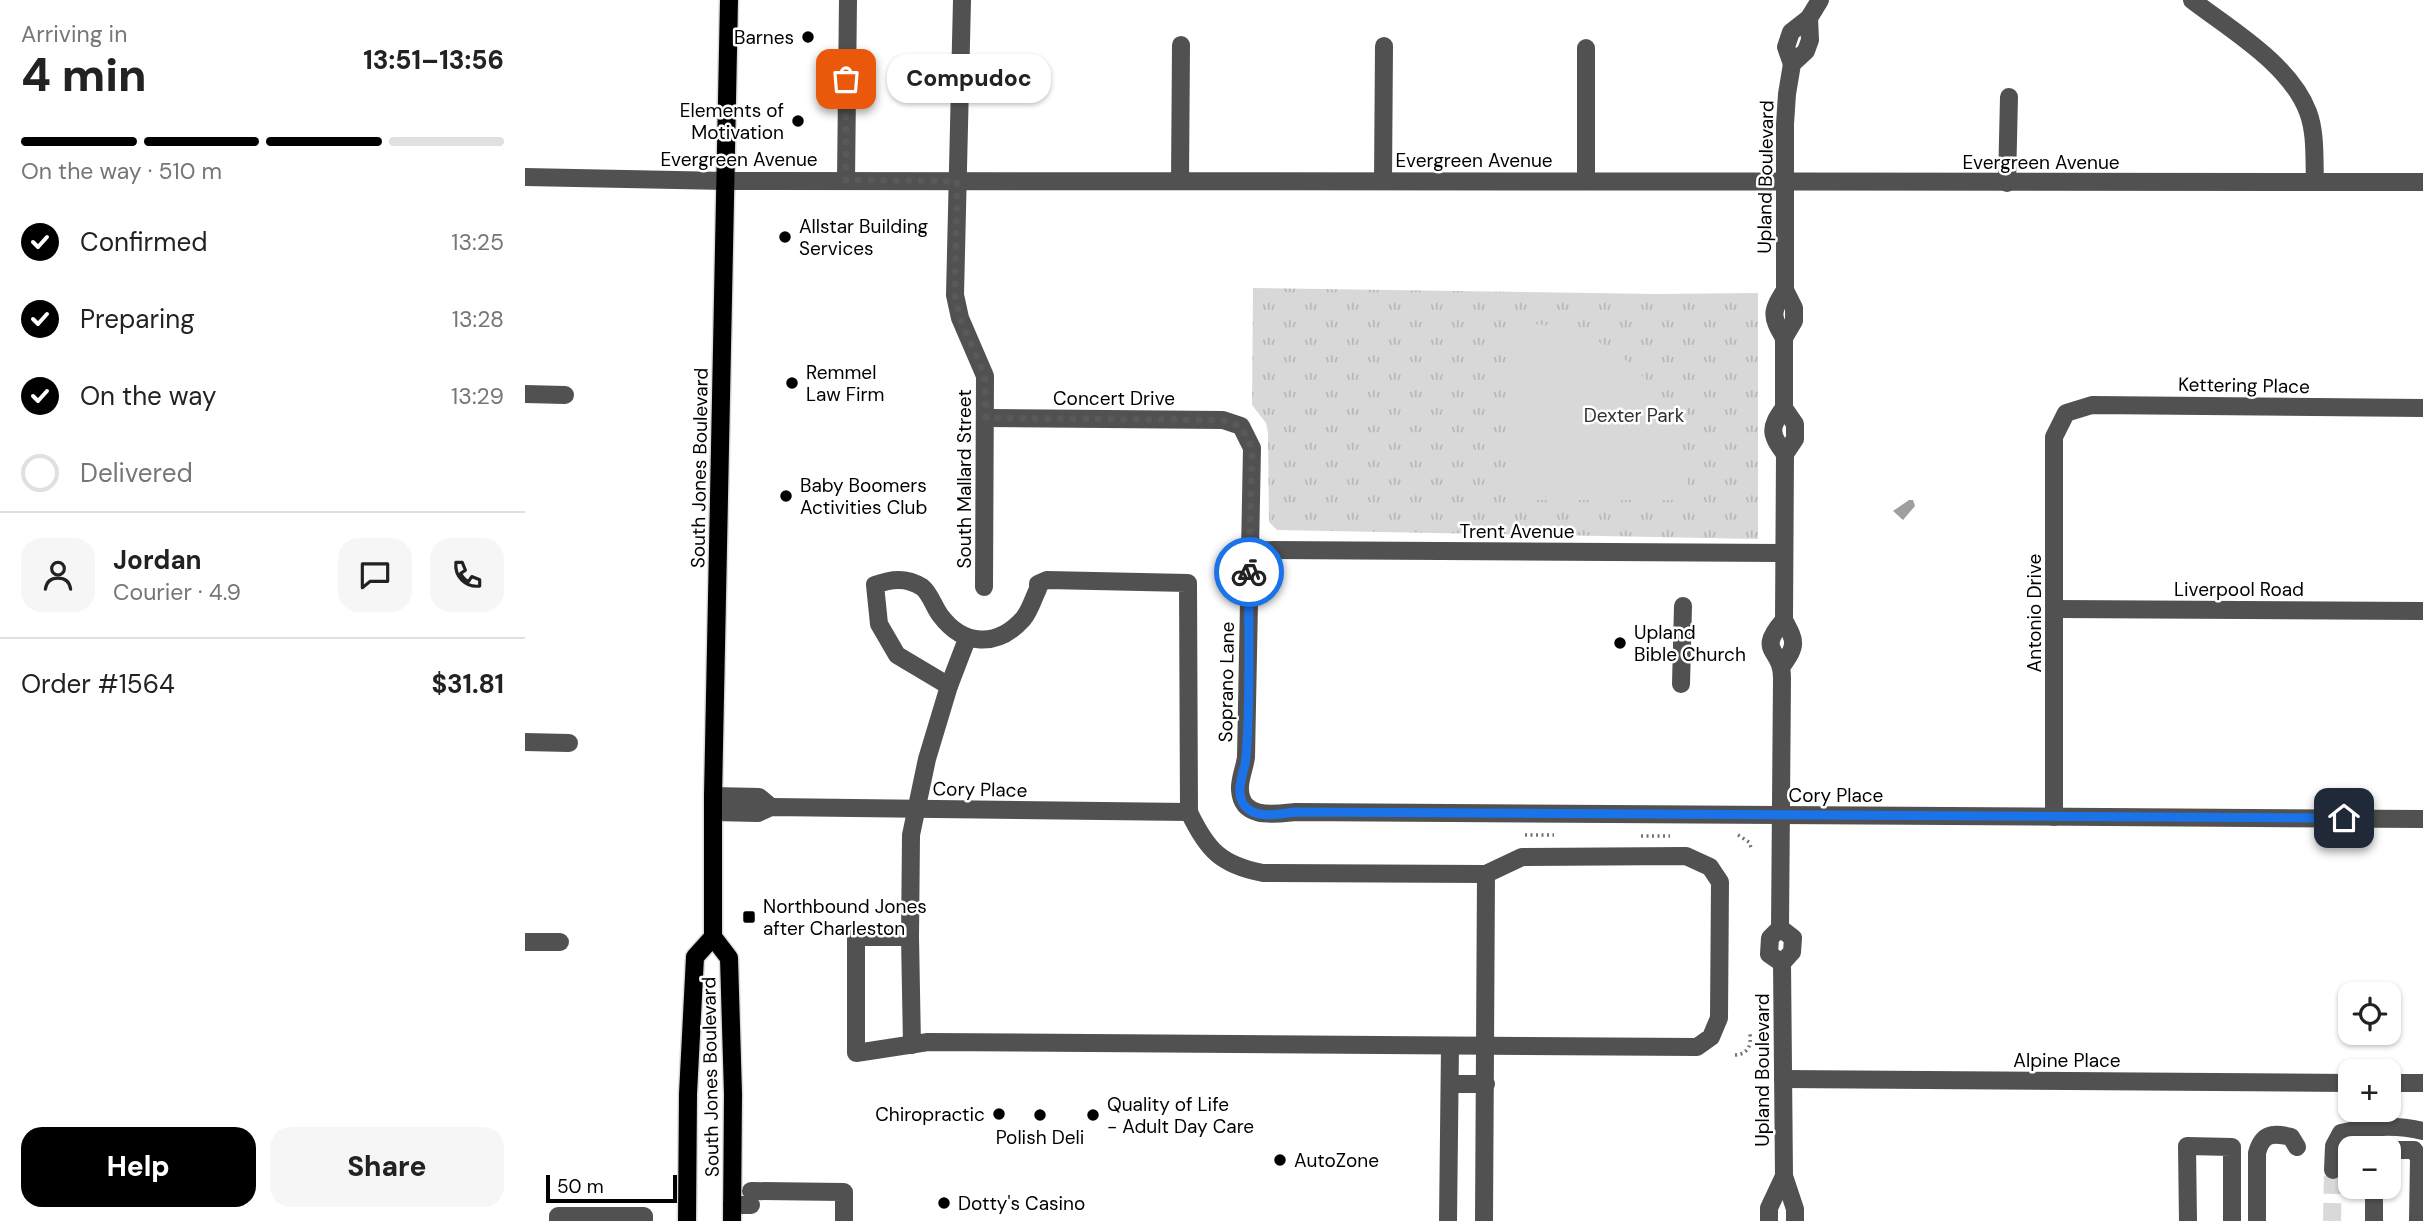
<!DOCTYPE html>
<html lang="en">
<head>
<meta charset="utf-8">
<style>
	:root { --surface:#fff; --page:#f6f6f6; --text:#222; --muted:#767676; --line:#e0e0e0; --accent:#000 }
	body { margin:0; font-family:"DM Sans",sans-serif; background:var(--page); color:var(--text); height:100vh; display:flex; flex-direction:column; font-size:26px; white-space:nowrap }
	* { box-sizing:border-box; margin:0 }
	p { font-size:23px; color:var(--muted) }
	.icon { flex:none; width:38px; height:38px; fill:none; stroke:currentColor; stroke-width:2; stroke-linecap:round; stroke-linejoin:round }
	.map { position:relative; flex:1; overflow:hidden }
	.details { display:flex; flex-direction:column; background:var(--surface); width:525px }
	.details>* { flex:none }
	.fabs { position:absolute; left:1813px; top:982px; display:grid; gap:14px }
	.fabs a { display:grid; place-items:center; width:63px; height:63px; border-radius:14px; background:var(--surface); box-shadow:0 2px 5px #0004; font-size:35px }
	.scale { position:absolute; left:21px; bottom:18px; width:131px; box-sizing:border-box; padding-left:7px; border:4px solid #000; border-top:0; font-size:19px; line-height:24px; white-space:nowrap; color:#000; -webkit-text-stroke:5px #fff; paint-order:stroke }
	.pin { position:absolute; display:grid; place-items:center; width:60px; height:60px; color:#fff; margin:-30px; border-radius:14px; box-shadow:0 4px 10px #0006 }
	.courier { position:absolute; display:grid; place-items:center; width:70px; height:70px; margin:-35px; border:5px solid #1a73e8; border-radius:50%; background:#fff; color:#222; box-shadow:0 2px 9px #0007 }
	.bubble { position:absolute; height:49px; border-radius:21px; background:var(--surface); box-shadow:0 2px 5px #0004; font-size:23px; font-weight:800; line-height:49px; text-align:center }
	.overview em { font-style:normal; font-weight:800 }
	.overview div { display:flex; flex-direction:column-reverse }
	.overview { display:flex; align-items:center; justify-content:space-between; height:119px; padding:0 21px }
	h1 { font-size:46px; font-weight:800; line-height:52px }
	.bar { display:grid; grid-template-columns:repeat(4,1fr); gap:10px 7px; align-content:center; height:84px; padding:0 21px }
	.bar i { height:9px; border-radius:5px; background:var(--line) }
	.bar .selected { background:var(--accent) }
	.bar p { grid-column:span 4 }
	.line { display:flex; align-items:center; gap:18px; padding:0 21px; border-top:2px solid var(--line) }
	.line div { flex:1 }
	.round { display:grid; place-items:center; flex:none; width:74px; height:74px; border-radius:21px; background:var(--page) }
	ol { padding:0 21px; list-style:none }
	li { display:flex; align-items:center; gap:21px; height:77px }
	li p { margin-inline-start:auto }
	li .icon { padding:7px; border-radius:50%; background:var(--accent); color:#fff; stroke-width:4 }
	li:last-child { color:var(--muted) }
	li i { width:38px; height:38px; border:4px solid var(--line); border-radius:50% }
	.action { display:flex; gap:14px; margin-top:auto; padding:14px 21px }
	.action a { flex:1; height:80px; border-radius:21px; background:var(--accent); color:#fff; font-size:28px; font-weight:800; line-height:80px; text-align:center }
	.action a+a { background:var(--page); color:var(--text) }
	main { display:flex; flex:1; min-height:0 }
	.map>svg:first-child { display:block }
</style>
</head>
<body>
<main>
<section class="details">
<div class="overview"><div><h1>4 min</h1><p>Arriving in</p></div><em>13:51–13:56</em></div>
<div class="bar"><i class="selected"></i><i class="selected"></i><i class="selected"></i><i></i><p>On the way · 510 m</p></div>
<ol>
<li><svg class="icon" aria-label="check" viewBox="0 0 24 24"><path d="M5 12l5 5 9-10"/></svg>Confirmed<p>13:25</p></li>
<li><svg class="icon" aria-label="check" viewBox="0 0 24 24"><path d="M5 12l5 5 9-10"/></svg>Preparing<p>13:28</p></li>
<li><svg class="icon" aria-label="check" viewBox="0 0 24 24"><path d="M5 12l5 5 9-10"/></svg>On the way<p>13:29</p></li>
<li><i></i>Delivered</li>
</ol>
<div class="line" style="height:126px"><a class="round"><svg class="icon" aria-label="person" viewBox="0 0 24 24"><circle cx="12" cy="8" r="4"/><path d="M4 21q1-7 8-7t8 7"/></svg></a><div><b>Jordan</b><p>Courier · 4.9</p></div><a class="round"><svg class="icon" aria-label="chat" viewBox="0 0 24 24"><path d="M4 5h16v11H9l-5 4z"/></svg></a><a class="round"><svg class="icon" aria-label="phone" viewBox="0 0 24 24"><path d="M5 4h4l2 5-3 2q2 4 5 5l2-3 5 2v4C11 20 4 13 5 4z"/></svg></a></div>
<div class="line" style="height:91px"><div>Order #1564</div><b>$31.81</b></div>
<div class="action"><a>Help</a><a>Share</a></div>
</section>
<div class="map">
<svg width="1898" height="1221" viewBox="0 0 1898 1221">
	<defs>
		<pattern id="park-tufts" width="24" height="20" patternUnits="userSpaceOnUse" patternTransform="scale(1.75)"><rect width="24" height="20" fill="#d8d8d8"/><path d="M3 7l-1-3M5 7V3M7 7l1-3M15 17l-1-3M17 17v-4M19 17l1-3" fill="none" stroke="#b8b8b8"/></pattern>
	</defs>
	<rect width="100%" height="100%" fill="#fff"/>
	<polygon fill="url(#park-tufts)" points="728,288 1131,294 1233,293 1233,539 752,530 744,522 743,433 741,423 727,405"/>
	<path fill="#d8d8d8" d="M 988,323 C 1013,324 1039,325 1062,336 C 1127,365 1164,430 1163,500 L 1000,500 L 984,483 Z"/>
	<polygon fill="#9f9f9f" points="1384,500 1388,500 1390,506 1378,520 1368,511"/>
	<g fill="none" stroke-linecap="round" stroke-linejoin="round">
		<polyline stroke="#d9d9d9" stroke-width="18" stroke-dasharray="18 9" stroke-linecap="butt" points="1807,1221 1808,1170"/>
		<defs>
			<g id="major">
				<polyline points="204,0 188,796 188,937 204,958 208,1094 207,1221"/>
				<polyline points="162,1221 163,1094 170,957 188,937"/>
			</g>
		</defs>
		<use href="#major" stroke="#dbdbdb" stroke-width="21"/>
		<g stroke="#737373" stroke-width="3.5" stroke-dasharray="2 3.5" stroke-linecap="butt">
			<polyline points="1000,835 1029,835"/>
			<polyline points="1213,835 1224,842 1227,850"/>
			<polyline points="1116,836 1145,836"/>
			<path d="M 1210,1055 C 1224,1054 1226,1045 1225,1034"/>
		</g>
		<g stroke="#515151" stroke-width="18">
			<polyline points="437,0 430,295 435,318 460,376 459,587"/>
			<path d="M 1667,0 C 1706,30 1765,64 1783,112 C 1791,133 1789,159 1790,182"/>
			<polyline points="1267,64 1261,47 1266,32 1284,18 1295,0"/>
			<polyline points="0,177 201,181 1898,182"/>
			<polyline points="321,180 323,0"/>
			<polyline points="655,181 656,45"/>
			<polyline points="858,181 859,46"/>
			<polyline points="1061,181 1061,48"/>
			<polyline points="1482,183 1484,97"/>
			<path d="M 1259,338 C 1246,316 1246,312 1260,290"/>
			<polyline points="0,394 40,395"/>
			<path d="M 1259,408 C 1244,428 1245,434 1260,454"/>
			<path d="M 461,418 L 698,420 L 716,426 L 727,448 L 721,757 C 720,767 714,780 715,790 C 717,820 750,814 770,812 L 1898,819"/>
			<polyline points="724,550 1259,553"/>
			<polyline points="1530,609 1898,611"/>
			<path d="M 1257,666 C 1272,645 1271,642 1259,620 L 1260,454 L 1270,439 L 1270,424 L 1259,408 L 1259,338 L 1269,321 L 1269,308 L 1260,290 L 1260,124 L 1262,94 L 1267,64 L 1281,51 L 1285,40 L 1284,18"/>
			<polyline points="1156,684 1158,606"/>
			<polyline points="0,742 44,743"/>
			<polyline points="188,796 234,797 246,807"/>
			<polyline points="188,812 233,813 246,807 664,812"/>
			<polyline points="1529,817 1529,437 1541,413 1567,405 1898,408"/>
			<polyline points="1255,928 1268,938 1267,952 1257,963 1259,1176 1270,1209 1270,1221"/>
			<path d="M 385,937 L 331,937 L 331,1053 L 403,1042 L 1172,1047 L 1186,1037 L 1194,1018 L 1195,882 L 1185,867 L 1161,856 L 997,857 L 961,874 L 738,873 C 696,865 682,850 664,812 L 663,583 L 522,580 L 513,584 L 513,589 C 508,599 505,611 498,619 C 472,648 438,646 415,615 C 409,607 405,593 397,587 C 381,577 366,579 350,585 L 354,624 L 372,655 L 424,686"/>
			<polyline points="0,942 35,942"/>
			<path d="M 1257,963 L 1244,954 L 1245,938 L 1255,928 L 1257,678 C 1257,647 1230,653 1259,620"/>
			<polyline points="387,1045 385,937 386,835 402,759 424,686 442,639"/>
			<polyline points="1258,1079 1825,1083"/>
			<polyline points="1864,1083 1898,1083"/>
			<polyline points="925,1084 961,1084"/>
			<polyline points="1864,1150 1889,1150 1894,1158 1893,1221"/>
			<path d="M 1808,1170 L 1809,1146 L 1816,1133 C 1843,1126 1871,1124 1898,1131"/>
			<polyline points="226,1191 319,1192 319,1221"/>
			<polyline points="207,1205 226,1205"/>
			<polyline points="33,1221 33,1216 119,1216 119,1221"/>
			<polyline points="923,1221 925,1046"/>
			<polyline points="959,1221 961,874"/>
			<polyline points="1244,1221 1244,1208 1259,1176"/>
			<polyline points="1663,1221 1662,1146 1707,1147 1707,1221"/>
			<path d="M 1732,1221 L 1732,1153 C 1737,1134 1747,1132 1766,1137 L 1772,1147"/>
			<polyline points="1849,1221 1849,1186"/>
		</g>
		<use href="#major" stroke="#000" stroke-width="18"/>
	</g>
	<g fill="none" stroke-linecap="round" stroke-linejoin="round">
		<polyline stroke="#595959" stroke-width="7" stroke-dasharray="0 12.6" points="321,79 321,180 432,181 430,295 435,318 460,376 461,418 698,420 716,426 727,448 724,572"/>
		<path stroke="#1a73e8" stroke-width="9" d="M 724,572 C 723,633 726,696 721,757 C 720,772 709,790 719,805 C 730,820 755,814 770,812 L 1819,818"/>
	</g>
	<g fill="#000" stroke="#fff" stroke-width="2.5">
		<circle cx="283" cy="37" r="7"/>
		<circle cx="273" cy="121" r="7"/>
		<circle cx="260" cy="237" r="7"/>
		<circle cx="267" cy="383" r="7"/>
		<circle cx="261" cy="496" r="7"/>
		<circle cx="1095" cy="643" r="7"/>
		<rect x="217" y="910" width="14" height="14" rx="3.5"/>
		<circle cx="474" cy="1114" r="7"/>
		<circle cx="515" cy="1115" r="7"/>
		<circle cx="568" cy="1115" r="7"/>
		<circle cx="755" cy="1160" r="7"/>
		<circle cx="419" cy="1203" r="7"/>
	</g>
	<g text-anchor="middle" stroke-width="5" stroke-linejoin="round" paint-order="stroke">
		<g font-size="19" fill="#000" stroke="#fff" text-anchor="start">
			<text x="269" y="44" text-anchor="end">Barnes</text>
			<text x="259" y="117" text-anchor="end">Elements of<tspan x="259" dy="22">Motivation</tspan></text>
			<text x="274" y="233">Allstar Building<tspan x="274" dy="22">Services</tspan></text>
			<text x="281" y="379">Remmel<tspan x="281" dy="22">Law Firm</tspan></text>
			<text x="275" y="492">Baby Boomers<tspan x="275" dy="22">Activities Club</tspan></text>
			<text x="1109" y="639">Upland<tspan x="1109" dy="22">Bible Church</tspan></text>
			<text x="238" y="913">Northbound Jones<tspan x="238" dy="22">after Charleston</tspan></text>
			<text x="582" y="1111">Quality of Life<tspan x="582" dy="22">- Adult Day Care</tspan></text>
			<text x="460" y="1121" text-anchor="end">Chiropractic</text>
			<text x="515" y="1144" text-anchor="middle">Polish Deli</text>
			<text x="769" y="1167">AutoZone</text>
			<text x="433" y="1210">Dotty's Casino</text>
		</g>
		<g font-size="19" fill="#000" stroke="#fff">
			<text x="214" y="166">Evergreen Avenue</text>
			<text x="949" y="167">Evergreen Avenue</text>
			<text x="1516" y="169">Evergreen Avenue</text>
			<text transform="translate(1240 177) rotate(-89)" y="7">Upland Boulevard</text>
			<text transform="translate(1719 385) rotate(1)" y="7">Kettering Place</text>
			<text x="589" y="405">Concert Drive</text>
			<text transform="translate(174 468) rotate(-89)" y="7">South Jones Boulevard</text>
			<text transform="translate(439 479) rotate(-90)" y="7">South Mallard Street</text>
			<text x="992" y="538">Trent Avenue</text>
			<text x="1714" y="596">Liverpool Road</text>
			<text transform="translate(1509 613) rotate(-90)" y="7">Antonio Drive</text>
			<text transform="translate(701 682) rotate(-89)" y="7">Soprano Lane</text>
			<text transform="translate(455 789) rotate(1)" y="7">Cory Place</text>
			<text x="1311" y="802">Cory Place</text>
			<text x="1542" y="1067">Alpine Place</text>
			<text transform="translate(1237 1070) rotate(-90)" y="7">Upland Boulevard</text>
			<text transform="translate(185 1077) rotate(-91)" y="7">South Jones Boulevard</text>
		</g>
		<g font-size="19" fill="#2f2f2f" stroke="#fff">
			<text x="1109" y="422">Dexter Park</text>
		</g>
	</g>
</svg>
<div class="fabs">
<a><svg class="icon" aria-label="locate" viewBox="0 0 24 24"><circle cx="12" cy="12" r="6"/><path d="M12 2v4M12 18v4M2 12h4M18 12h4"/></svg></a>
<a>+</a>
<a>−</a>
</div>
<div class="scale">50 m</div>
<div class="pin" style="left:321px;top:79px;background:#ea580c"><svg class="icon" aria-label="bag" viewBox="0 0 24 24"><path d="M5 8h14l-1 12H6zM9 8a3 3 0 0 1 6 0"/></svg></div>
<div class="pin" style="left:1819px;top:818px;background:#1f2937"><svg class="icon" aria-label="home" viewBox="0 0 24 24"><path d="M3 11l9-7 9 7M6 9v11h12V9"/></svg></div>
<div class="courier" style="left:724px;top:572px"><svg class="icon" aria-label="bike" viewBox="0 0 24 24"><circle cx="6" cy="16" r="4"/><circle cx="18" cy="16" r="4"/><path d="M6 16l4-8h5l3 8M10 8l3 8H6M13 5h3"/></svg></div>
<div class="bubble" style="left:362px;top:54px;width:164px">Compudoc</div>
</div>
</main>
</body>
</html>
